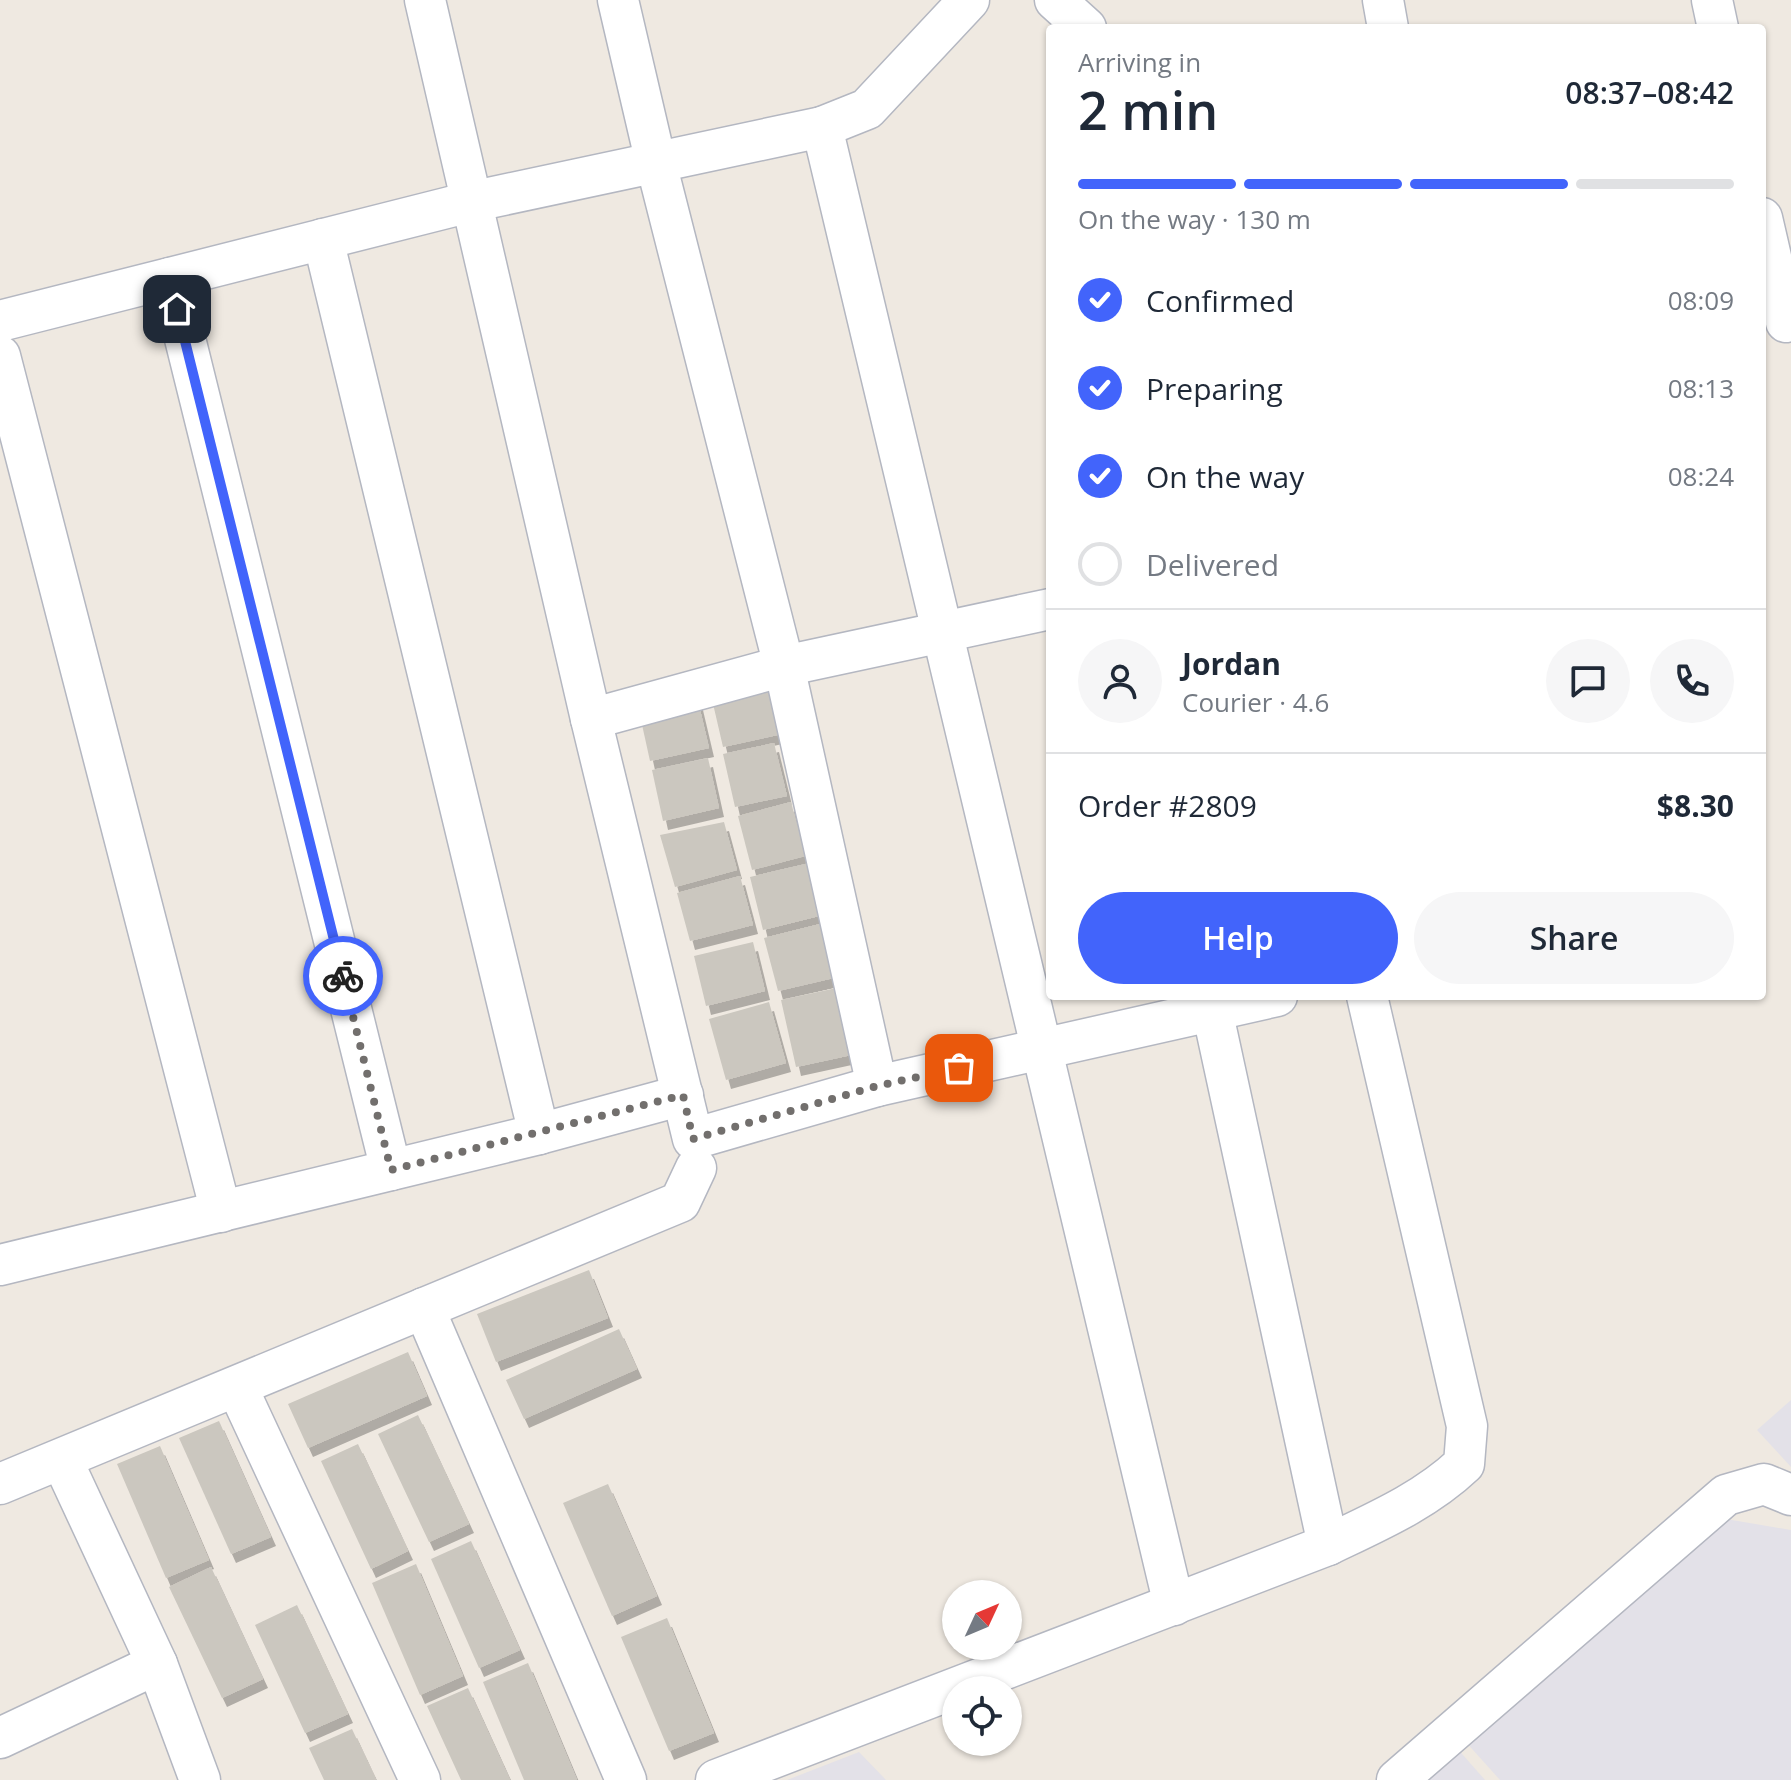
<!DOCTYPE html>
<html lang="en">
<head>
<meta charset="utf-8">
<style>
	:root { --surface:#fff; --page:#f6f6f7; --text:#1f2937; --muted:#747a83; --line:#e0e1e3; --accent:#4264fb }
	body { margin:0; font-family:"Open Sans",sans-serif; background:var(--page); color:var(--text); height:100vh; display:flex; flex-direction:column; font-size:30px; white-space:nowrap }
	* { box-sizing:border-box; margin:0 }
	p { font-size:26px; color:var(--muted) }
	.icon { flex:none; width:44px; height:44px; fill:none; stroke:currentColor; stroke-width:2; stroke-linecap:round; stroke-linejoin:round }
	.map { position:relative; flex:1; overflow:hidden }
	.side { position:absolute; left:1046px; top:24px; width:720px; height:976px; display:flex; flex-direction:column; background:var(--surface); border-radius:8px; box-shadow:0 2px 6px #0004 }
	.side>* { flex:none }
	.needle { width:52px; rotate:46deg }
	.fabs { position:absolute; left:942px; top:1580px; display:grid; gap:16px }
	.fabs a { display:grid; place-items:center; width:80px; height:80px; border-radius:50%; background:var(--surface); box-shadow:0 2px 6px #0004; font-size:40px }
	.pin { position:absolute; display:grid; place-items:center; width:68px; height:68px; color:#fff; margin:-34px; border-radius:16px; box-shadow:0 4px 12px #0006 }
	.courier { position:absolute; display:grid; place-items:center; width:80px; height:80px; margin:-40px; border:6px solid #4264fb; border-radius:50%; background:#fff; color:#222; box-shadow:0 2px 10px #0007 }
	.head em { font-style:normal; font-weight:600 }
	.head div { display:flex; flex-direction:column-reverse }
	.head { display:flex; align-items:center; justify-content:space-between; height:136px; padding:0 32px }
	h1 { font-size:52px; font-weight:600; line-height:60px }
	.bar { display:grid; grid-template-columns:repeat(4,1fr); gap:12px 8px; align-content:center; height:96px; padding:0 32px }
	.bar i { height:10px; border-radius:6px; background:var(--line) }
	.bar .selected { background:var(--accent) }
	.bar p { grid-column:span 4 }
	.line { display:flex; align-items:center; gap:20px; padding:0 32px; border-top:2px solid var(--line) }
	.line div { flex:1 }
	.round { display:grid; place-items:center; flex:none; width:84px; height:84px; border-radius:42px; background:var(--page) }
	ol { padding:0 32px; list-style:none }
	li { display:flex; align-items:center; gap:24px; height:88px }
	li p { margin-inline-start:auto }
	li .icon { padding:8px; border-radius:50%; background:var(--accent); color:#fff; stroke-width:4 }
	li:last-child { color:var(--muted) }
	li i { width:44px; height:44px; border:4px solid var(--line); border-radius:50% }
	.button { display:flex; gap:16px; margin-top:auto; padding:16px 32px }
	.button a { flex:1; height:92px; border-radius:48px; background:var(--accent); color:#fff; font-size:32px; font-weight:600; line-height:92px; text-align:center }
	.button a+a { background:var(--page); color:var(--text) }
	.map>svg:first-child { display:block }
</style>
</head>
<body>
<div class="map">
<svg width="1791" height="1780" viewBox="0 0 1791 1780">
	<defs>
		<filter id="shadow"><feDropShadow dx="5" dy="9" stdDeviation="0" flood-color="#0004"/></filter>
	</defs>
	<rect width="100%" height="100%" fill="#efe9e1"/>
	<g fill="#e3e1e8">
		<polygon points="1791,1400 1791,1467 1757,1430"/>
		<polygon points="1714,1517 1791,1530 1791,1780 1500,1780 1464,1740"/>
		<polygon points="1455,1746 1485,1780 1418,1780"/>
		<polygon points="859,1752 886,1780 787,1780"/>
	</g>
	<g fill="#cbc7bf" filter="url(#shadow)">
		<polygon points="770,681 782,734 723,747 711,695"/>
		<polygon points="697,697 709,748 650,761 639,711"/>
		<polygon points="774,743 787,796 735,807 723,754"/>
		<polygon points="708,758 719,808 663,821 652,770"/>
		<polygon points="791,802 805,856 752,870 738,816"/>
		<polygon points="724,822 737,870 675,887 660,835"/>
		<polygon points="810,863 823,915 763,930 750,877"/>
		<polygon points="740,876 753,925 690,941 677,893"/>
		<polygon points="824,923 838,977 778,991 764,938"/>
		<polygon points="753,942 765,991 706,1006 694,956"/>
		<polygon points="841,987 856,1054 796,1067 781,1000"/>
		<polygon points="769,1002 786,1063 726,1080 709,1019"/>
		<polygon points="589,1270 608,1318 496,1362 477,1314"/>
		<polygon points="619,1329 637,1369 524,1419 506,1380"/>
		<polygon points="408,1352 427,1396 308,1448 288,1404"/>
		<polygon points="418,1415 469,1524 429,1542 378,1434"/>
		<polygon points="219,1421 271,1537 231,1554 179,1438"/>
		<polygon points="358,1444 408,1551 371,1569 321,1461"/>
		<polygon points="160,1446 209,1560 166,1578 117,1464"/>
		<polygon points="608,1484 657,1596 612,1616 563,1503"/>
		<polygon points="471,1541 520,1650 479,1668 431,1559"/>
		<polygon points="416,1564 463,1676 420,1695 372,1583"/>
		<polygon points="211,1567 263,1679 222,1698 169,1587"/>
		<polygon points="297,1605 348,1714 305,1733 255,1625"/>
		<polygon points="667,1618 714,1733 669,1751 621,1637"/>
		<polygon points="528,1663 577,1780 524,1780 483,1682"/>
		<polygon points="468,1688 510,1780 461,1780 427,1706"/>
		<polygon points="352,1729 376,1780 324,1780 309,1748"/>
	</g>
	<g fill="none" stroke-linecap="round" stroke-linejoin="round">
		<defs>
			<g id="minor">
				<polyline points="425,0 591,719 693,1139 877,1086 1277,996"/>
				<polyline points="618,0 656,163 784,666 877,1086"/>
				<polyline points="1055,0 1086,28"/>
				<polyline points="1383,0 1388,28"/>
				<polyline points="1712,0 1718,28"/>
				<polyline points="822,127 1174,1605"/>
				<polyline points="1762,218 1786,322"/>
				<polyline points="323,239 539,1134"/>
				<polyline points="170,278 391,1170"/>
				<polyline points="0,321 470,202 822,127 867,109 969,0"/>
				<polyline points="0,356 221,1212"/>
				<polyline points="591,719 784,666 1050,609"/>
				<polyline points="1209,996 1328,1545"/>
				<polyline points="0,1265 539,1134 683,1095"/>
				<polyline points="424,1308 626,1780"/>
				<polyline points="237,1387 420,1780"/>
				<polyline points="62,1460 157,1664 200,1780"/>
				<polyline points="0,1484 680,1202 696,1168"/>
				<polyline points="0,1738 157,1664"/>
				<path d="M 716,1780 L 1328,1545 C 1376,1522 1425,1501 1464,1464 L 1467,1426 L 1367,996"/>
				<polyline points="1397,1780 1726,1495 1764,1484 1791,1495"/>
			</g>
		</defs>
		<use href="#minor" stroke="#b4b7c1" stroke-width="43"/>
		<use href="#minor" stroke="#fff" stroke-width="40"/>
	</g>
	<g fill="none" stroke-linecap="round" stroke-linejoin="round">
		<polyline stroke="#726f6d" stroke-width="8" stroke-dasharray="0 14.4" points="343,976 391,1170 683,1095 693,1139 877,1086 959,1068"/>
		<polyline stroke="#4264fb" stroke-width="10" points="177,309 343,976"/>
	</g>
</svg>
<div class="fabs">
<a><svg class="needle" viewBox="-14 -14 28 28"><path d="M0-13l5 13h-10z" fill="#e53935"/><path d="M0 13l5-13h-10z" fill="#747a83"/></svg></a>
<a><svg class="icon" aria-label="locate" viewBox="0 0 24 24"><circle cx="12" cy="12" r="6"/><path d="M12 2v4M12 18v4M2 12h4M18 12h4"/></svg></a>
</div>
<div class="pin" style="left:959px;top:1068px;background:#ea580c"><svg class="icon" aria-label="bag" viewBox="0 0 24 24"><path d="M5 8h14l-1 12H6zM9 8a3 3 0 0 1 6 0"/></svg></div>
<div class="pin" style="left:177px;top:309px;background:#1f2937"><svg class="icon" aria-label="home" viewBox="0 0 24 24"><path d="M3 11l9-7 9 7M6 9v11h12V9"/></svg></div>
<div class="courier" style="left:343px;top:976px"><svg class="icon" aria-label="bike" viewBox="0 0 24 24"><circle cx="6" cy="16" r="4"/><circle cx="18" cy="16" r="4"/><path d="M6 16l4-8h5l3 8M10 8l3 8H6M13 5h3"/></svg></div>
<section class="side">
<div class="head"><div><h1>2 min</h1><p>Arriving in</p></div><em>08:37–08:42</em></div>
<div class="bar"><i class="selected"></i><i class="selected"></i><i class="selected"></i><i></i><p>On the way · 130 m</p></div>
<ol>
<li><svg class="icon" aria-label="check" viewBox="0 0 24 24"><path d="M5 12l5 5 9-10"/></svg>Confirmed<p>08:09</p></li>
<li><svg class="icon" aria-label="check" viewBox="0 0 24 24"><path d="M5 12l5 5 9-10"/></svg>Preparing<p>08:13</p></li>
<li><svg class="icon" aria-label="check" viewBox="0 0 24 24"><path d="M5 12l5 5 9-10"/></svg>On the way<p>08:24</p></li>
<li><i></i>Delivered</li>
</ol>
<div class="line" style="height:144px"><a class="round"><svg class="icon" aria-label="person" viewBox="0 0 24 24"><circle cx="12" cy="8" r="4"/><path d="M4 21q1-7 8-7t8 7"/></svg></a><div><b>Jordan</b><p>Courier · 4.6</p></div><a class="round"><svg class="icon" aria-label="chat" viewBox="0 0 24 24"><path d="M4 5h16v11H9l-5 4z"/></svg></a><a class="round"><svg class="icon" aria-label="phone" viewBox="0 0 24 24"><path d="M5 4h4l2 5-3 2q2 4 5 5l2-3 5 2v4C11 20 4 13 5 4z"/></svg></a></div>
<div class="line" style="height:104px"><div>Order #2809</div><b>$8.30</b></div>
<div class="button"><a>Help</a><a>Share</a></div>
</section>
</div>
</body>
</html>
